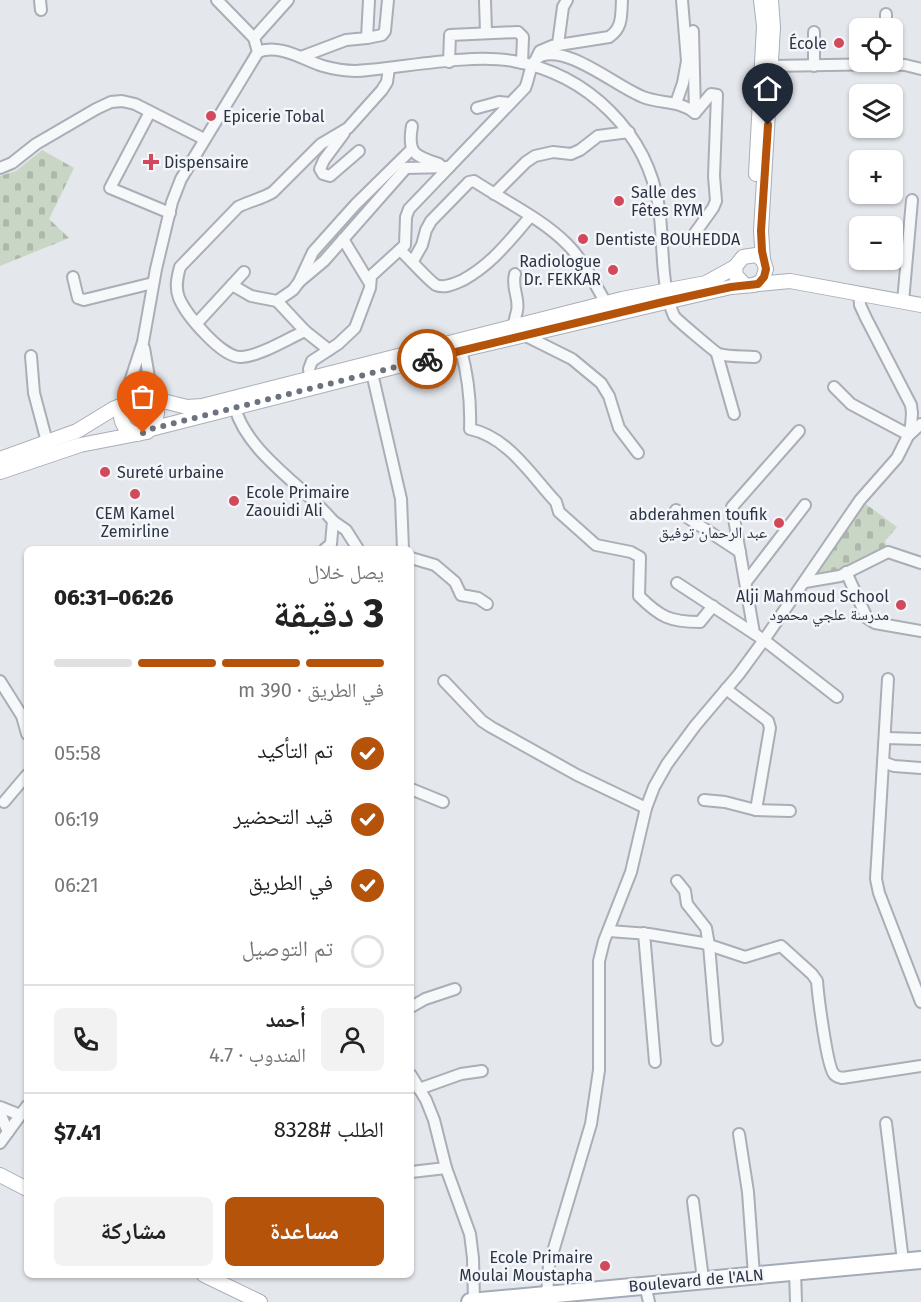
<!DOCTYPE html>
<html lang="ar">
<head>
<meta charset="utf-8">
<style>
	:root { --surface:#fff; --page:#f2f2f2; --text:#222; --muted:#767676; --line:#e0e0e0; --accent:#b45309 }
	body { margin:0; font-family:"Fira Sans","Noto Naskh Arabic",sans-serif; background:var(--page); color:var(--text); direction:rtl; height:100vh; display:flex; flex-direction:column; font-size:22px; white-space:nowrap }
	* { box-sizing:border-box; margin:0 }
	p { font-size:20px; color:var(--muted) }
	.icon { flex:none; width:33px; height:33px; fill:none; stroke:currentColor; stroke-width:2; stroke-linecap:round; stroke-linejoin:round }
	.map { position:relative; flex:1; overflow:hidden; direction:ltr }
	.side { position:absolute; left:24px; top:546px; width:390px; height:732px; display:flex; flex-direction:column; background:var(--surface); border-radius:9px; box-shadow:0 2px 4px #0004; direction:rtl }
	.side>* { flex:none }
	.controls { position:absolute; left:849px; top:18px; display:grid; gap:12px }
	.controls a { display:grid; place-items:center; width:54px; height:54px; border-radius:9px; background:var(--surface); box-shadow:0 2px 4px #0004; font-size:30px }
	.pin { position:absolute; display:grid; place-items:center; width:51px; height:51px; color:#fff; margin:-62px -26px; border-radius:50% 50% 50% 0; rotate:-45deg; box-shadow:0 0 6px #0007 }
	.pin .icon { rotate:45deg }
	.courier { position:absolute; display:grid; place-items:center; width:60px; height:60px; margin:-30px; border:4px solid #b45309; border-radius:50%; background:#fff; color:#222; box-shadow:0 2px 8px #0007 }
	.headline em { font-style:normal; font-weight:800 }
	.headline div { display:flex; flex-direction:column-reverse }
	.headline { display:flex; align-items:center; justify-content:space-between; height:102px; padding:0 30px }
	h1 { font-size:39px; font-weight:800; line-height:45px }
	.bar { display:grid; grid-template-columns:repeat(4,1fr); gap:9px 6px; align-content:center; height:72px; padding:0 30px }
	.bar i { height:8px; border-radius:4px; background:var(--line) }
	.bar .on { background:var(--accent) }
	.bar p { grid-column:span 4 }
	.line { display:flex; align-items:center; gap:15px; padding:0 30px; border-top:2px solid var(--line) }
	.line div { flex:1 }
	.round { display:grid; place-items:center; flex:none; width:63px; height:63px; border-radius:9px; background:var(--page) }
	ol { padding:0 30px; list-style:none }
	li { display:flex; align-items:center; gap:18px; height:66px }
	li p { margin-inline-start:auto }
	li .icon { padding:6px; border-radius:50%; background:var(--accent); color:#fff; stroke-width:4 }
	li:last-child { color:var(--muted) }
	li i { width:33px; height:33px; border:3px solid var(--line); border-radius:50% }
	.action { display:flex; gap:12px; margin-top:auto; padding:12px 30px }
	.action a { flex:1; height:69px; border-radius:9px; background:var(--accent); color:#fff; font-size:24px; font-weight:800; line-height:69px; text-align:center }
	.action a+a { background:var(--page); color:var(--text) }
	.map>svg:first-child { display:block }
</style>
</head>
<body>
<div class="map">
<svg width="921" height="1302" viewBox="0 0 921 1302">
	<defs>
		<pattern id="cemetery-stones" width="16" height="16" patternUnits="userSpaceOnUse" patternTransform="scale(1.5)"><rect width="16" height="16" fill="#c9d6c5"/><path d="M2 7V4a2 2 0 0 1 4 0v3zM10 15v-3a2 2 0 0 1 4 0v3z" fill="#adb8ab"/></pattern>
	</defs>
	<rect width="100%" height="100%" fill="#e4e7ec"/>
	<g fill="url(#cemetery-stones)">
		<polygon points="42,150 74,168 49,219 69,238 0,266 0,176 16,171"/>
		<polygon points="863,502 897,527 885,541 887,547 839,572 818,576 815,574"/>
	</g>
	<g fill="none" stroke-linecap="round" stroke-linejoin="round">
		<defs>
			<g id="street">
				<polyline points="40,0 41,10"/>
				<path d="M 217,0 L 254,38 L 258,52 C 279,43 304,60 323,66 C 337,70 354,72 368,70 C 412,66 471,54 513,61 C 588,74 648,133 659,208 C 664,243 660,284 674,316 C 676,319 716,353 719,354 C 729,357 743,356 755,357"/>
				<polyline points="485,0 486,33"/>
				<polyline points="886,14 886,28"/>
				<polyline points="693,31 695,113"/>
				<polyline points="814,32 814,66"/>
				<polyline points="254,38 288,0"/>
				<polyline points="367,38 382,35 385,31 388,0"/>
				<polyline points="558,44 563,7 567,0"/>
				<polyline points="301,57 346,40 367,38 369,0"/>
				<path d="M 537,57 L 540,51 L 552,46 L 609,37 C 623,28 621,15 622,0"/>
				<polyline points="449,62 450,35 518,32 523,37 522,63"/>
				<polyline points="771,66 886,64 905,65 921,69"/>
				<polyline points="676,103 683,83 687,61 682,0"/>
				<polyline points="477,108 499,102 510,103"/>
				<polyline points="150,112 110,188 170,213"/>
				<path d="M 412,126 C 407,154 415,156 439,164"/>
				<polyline points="344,133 324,160 320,169 323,174 330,176 359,151"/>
				<polyline points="0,168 12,163 36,144 96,109 111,102 122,101 135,104 204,139"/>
				<polyline points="494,194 526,162 535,156 553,152 571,154 580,150 598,136 629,132"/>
				<polyline points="343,239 369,282"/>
				<path d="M 400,250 C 408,257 430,282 436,285 C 445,289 456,283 463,280 C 492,264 508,242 530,217"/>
				<path d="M 413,261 L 422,245 L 426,230 L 431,221 L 469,182 L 474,181 C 504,201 541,218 567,244 C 584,261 594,283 606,303"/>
				<polyline points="73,277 78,298 84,300 153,283"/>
				<polyline points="300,281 324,261 406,168 449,167"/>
				<polyline points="232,285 251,296 277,301"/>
				<polyline points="903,302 912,200"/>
				<polyline points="197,323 244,272"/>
				<path d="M 514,326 C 514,320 516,316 517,311 C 520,298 511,288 515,274"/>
				<path d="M 305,331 C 287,339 260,356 241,357 C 222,358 186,315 179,298 C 175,288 177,278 180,267 L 238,207 C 249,201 262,199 273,192 L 321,144 L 348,128 L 382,90 L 387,82 L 389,68"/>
				<polyline points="524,335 572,359 601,383 609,396 619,428 638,453"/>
				<polyline points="144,348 151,389 150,400"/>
				<polyline points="329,350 305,331 277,301 293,290 299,282 313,252 356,204 411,150"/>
				<path d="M 461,350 C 468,376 471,402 470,429 C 508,437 531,475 556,502 L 559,512 L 596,545 L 631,552 L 640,557 L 639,596 C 660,617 670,622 700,622 L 713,606"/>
				<polyline points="717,354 734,414"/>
				<polyline points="31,356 34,393 47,442"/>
				<polyline points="372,373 401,499 403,549"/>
				<path d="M 310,377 L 309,369 L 312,361 L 338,344 L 355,328 L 370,288 L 371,276 L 405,245 L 406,217 L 409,209 L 525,88 C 530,78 529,61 541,56 C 568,45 617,87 643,97 C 661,104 679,100 695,113 L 711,94 L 717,95 L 714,176 L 716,201 L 713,208 L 690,240"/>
				<polyline points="834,387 851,404 909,435 921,424"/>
				<polyline points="126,403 127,391 143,342 156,269 172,202 181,179 258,52"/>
				<path d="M 235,408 C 248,454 304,486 333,521 L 331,544 L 325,549"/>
				<polyline points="676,510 740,552"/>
				<polyline points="333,521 346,530 358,549"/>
				<polyline points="411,558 435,565 455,582 461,595 478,598 487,604"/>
				<polyline points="846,572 867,618 875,623 921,631"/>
				<polyline points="746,582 805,505"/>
				<polyline points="805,582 840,576 888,552 921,563"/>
				<polyline points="677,583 764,640 837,697"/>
				<polyline points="754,633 732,507 799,431"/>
				<polyline points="888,679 876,879 879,893 921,1002"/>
				<polyline points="0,681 22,716 27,734"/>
				<polyline points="444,681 482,721 491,727 577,775 646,808"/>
				<polyline points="726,689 768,721 770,728 756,810"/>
				<polyline points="885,738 921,739"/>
				<polyline points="883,762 894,766 921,768"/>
				<polyline points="411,789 443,802"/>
				<polyline points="704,800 725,802 756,810 790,811"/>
				<polyline points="4,802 27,775"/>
				<polyline points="677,881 685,891 687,904 706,928 709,945 717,1040"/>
				<path d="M 609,931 L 649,934 L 703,943 L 745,957 L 781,946 L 812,974 L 817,981 C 818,995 827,1067 834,1074 C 836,1077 839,1077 842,1078 L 921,1066"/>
				<polyline points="644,933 655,1062"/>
				<polyline points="411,1007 425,999 455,989"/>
				<polyline points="411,1075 426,1100 434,1120 446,1168 470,1234 473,1258 474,1302"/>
				<polyline points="419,1089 461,1074 482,1071"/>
				<polyline points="0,1107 20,1115"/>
				<polyline points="0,1113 8,1132"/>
				<polyline points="886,1123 903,1261"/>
				<polyline points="739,1134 748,1192 754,1275"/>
				<polyline points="0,1143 27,1106"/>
				<polyline points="411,1172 446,1168"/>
				<polyline points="693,1201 703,1279"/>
				<polyline points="795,1271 796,1302"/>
				<polyline points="645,1285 649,1302"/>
				<polyline points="547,1295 549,1265 591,1124 599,1070 599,961 604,941 631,872 646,808 654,787 667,764 695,726 739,674 764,640 860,500 897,458 907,438 911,426 912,413 911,405 866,318 860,305 859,293"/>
			</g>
			<g id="secondary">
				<polyline points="756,174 764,26 761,0"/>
				<polyline points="763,260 761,231 773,27 771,0"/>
				<polyline points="758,284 790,281 921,305"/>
				<polyline points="151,401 159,400 187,407 202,406 622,299 706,283 735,267"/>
				<polyline points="151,429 461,350 670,301 731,287 754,285 762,281 766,269 763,260 756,255 743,257 735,267 736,276 745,285"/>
				<polyline points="0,459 77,431 113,409 125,404"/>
				<path d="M 0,472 L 80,445 L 147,432 L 154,426 L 157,413 C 153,399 142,394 129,400 L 121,412 C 120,424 127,432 138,434"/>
				<polyline points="0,1175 27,1189"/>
				<polyline points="204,1275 260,1302"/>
			</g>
			<polyline id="primary" points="470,1302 921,1260"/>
		</defs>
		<use href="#street" stroke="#a9aeb7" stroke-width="14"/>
		<use href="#secondary" stroke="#a9aeb7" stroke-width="16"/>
		<use href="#primary" stroke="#a3abb8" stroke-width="20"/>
		<use href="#street" stroke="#f7f8fa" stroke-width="10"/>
		<use href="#secondary" stroke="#fff" stroke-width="14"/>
		<use href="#primary" stroke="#fff" stroke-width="16"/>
	</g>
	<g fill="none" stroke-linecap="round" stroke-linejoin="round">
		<polyline stroke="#6c737f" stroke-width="6" stroke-dasharray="0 10.8" points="143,433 151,429 427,359"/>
		<polyline stroke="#b45309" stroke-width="8" points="427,359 663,302 731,287 758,284 764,277 766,269 762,251 761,231 768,125"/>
	</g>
	<g fill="#d1495b" stroke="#f4f6f9" stroke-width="2">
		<circle cx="839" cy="43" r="6"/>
		<circle cx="211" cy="116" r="6"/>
		<path d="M148 153h6v6h6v6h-6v6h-6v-6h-6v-6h6z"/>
		<circle cx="619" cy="201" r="6"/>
		<circle cx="583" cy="239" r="6"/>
		<circle cx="613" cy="270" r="6"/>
		<circle cx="105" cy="472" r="6"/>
		<circle cx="135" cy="494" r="6"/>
		<circle cx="234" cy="501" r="6"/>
		<circle cx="779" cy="523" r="6"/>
		<circle cx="901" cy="605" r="6"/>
		<circle cx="605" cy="1266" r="6"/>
	</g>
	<g text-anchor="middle" stroke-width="5" stroke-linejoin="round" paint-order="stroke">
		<g font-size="16" fill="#2b3445" stroke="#f4f6f9" text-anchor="start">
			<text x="827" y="49" text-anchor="end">École</text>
			<text x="223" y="122">Epicerie Tobal</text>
			<text x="164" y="168">Dispensaire</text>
			<text x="631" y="198">Salle des<tspan x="631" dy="18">Fêtes RYM</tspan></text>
			<text x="595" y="245">Dentiste BOUHEDDA</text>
			<text x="601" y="267" text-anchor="end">Radiologue<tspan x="601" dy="18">Dr. FEKKAR</tspan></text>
			<text x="117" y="478">Sureté urbaine</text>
			<text x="246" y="498">Ecole Primaire<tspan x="246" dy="18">Zaouidi Ali</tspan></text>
			<text x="135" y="519" text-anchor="middle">CEM Kamel<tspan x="135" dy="18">Zemirline</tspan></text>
			<text x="767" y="520" text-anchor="end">abderahmen toufik<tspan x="767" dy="18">عبد الرحمان توفيق</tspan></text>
			<text x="889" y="602" text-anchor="end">Alji Mahmoud School<tspan x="889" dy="18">مدرسة علجي محمود</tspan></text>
			<text x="593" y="1263" text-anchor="end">Ecole Primaire<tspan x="593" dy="18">Moulai Moustapha</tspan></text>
		</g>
		<g font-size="16" fill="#2b3445" stroke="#f4f6f9">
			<text transform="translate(696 1280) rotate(-5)" y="6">Boulevard de l'ALN</text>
		</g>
	</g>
</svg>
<div class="controls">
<a><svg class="icon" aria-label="locate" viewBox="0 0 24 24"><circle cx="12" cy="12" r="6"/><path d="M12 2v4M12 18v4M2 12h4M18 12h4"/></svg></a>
<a><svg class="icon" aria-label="layers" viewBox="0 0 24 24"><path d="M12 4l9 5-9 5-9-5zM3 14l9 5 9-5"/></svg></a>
<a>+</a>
<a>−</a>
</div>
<div class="pin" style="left:143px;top:433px;background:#ea580c"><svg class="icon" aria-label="bag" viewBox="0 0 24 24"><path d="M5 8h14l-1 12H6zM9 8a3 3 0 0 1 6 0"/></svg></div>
<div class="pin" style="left:768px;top:125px;background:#1f2937"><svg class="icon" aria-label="home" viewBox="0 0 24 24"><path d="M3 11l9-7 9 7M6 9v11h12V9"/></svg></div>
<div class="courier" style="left:427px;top:359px"><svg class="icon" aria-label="bike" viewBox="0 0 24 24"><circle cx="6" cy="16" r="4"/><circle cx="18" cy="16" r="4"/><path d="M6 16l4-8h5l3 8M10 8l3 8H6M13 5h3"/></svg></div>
<section class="side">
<div class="headline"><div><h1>3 دقيقة</h1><p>يصل خلال</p></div><em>06:26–06:31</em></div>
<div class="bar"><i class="on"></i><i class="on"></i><i class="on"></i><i></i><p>في الطريق · 390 m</p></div>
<ol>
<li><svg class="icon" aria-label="check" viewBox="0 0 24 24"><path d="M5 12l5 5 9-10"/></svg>تم التأكيد<p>05:58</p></li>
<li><svg class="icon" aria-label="check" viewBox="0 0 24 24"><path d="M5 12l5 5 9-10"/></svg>قيد التحضير<p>06:19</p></li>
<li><svg class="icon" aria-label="check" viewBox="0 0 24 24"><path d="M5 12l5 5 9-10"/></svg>في الطريق<p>06:21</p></li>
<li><i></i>تم التوصيل</li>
</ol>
<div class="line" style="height:108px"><a class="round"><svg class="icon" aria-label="person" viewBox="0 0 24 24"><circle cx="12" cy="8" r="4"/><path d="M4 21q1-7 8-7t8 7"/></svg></a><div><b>أحمد</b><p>المندوب · 4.7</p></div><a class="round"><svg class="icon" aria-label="phone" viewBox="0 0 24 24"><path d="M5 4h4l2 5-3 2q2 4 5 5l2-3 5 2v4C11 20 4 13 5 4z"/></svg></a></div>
<div class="line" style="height:78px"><div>الطلب #8328</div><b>$7.41</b></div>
<div class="action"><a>مساعدة</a><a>مشاركة</a></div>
</section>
</div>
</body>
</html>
